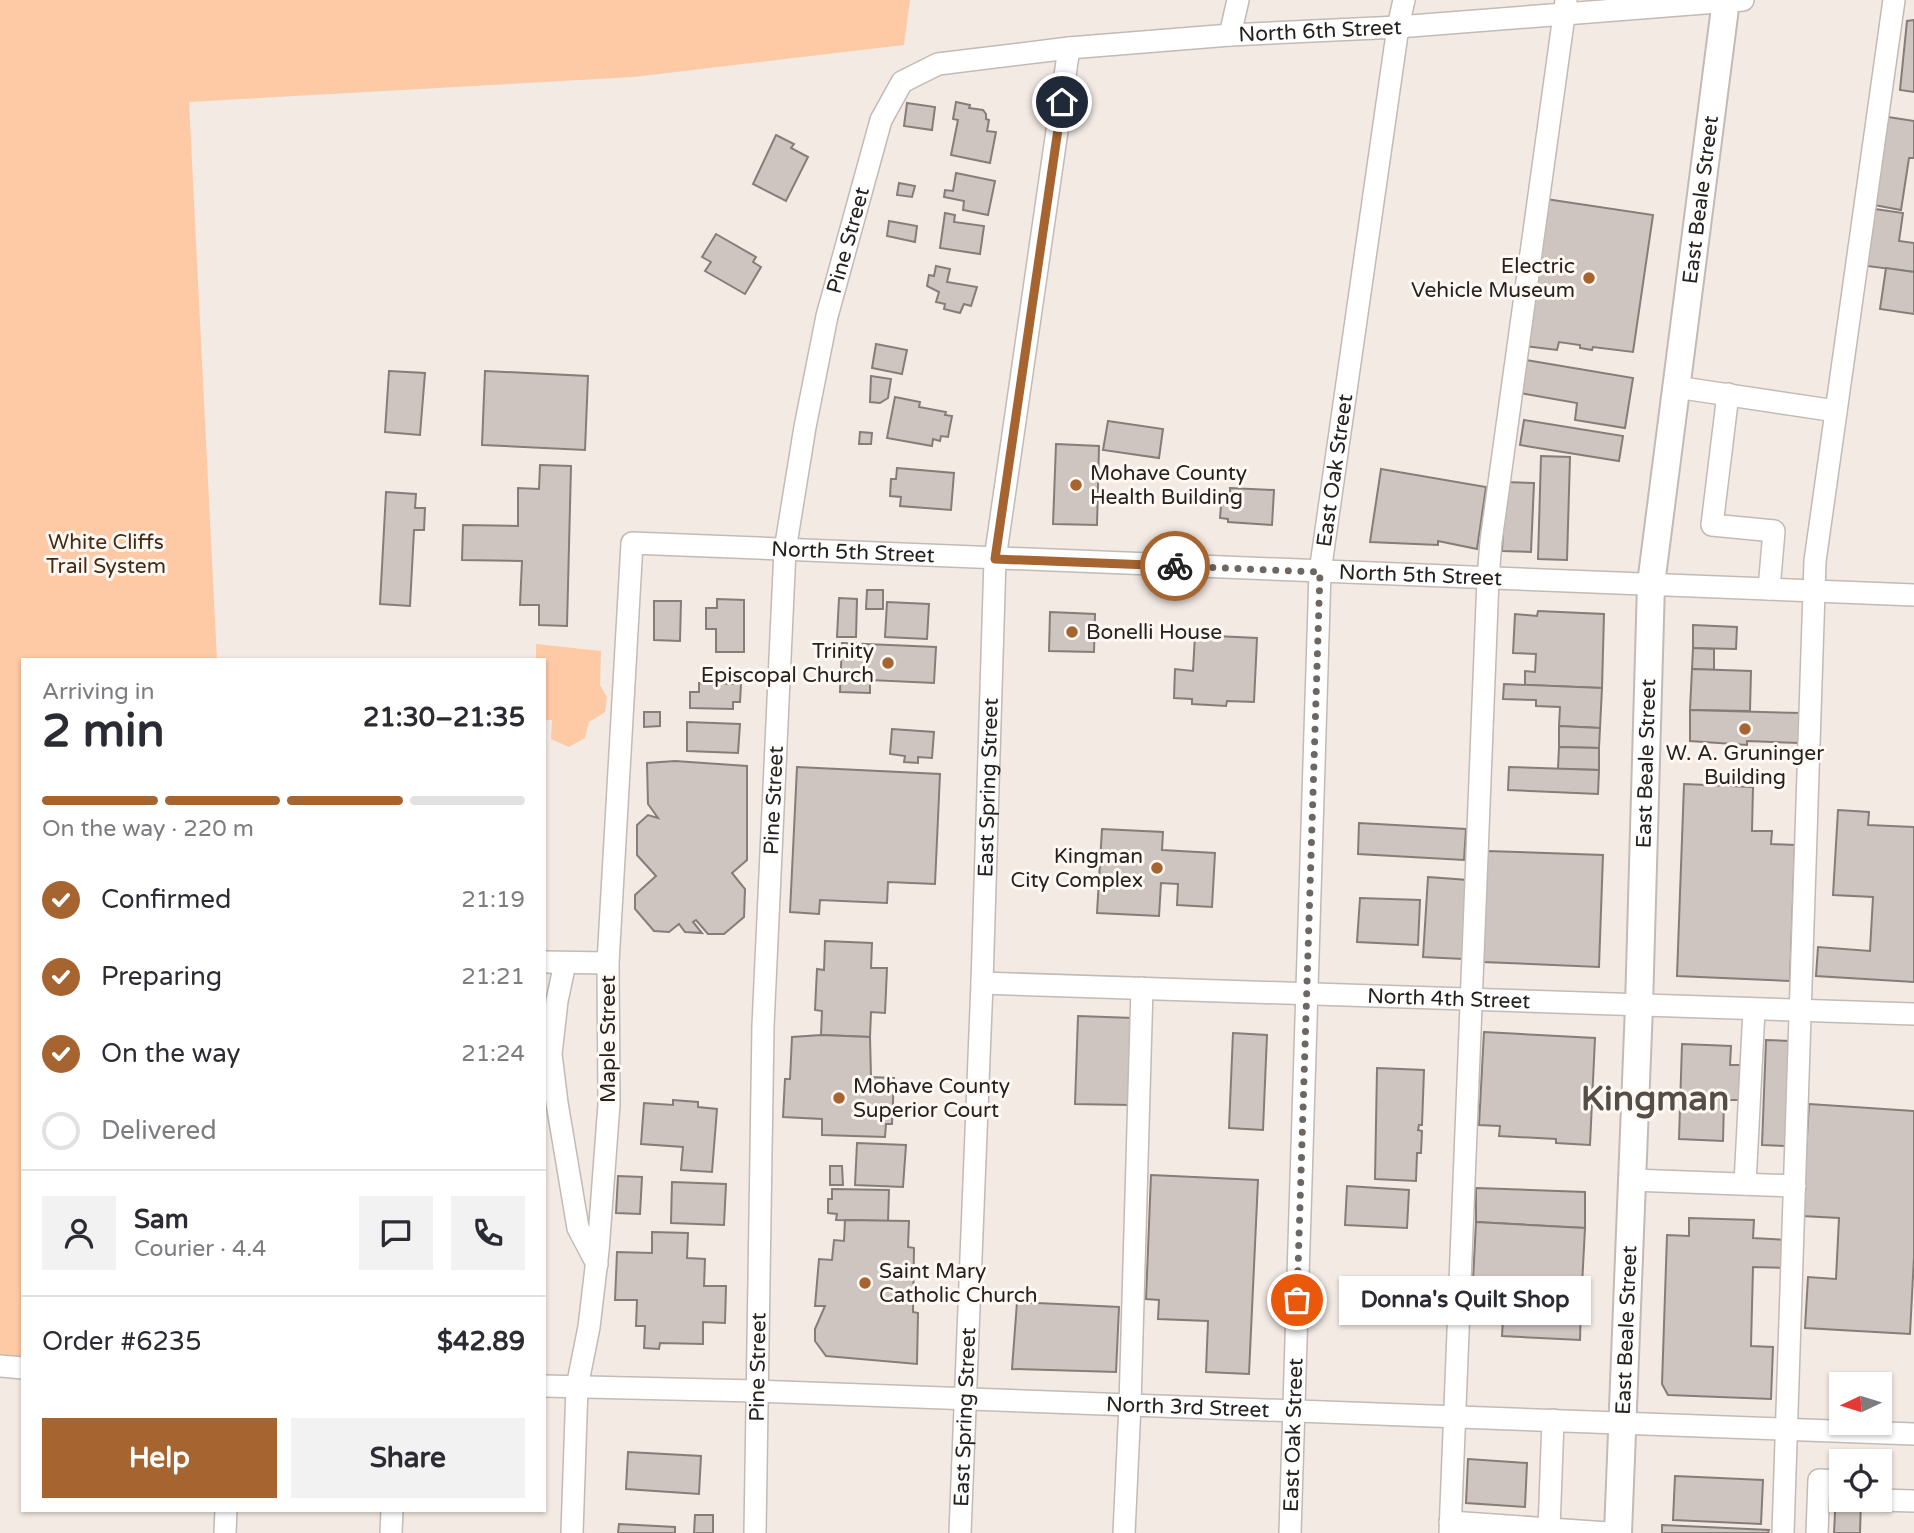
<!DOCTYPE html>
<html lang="en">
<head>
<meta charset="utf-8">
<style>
	:root { --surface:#fff; --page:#f2f2f3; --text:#2b2b33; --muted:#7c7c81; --line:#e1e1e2; --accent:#a66430 }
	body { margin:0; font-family:"Varela Round",sans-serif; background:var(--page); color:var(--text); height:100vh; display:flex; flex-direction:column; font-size:26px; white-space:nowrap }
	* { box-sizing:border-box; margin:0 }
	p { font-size:23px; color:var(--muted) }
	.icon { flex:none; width:38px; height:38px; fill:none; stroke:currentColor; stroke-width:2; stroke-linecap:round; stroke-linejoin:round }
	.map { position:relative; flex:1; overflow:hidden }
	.sheet { position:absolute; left:21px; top:658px; width:525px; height:854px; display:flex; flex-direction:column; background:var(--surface); border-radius:0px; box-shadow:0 2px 5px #0004 }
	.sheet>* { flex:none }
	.needle { width:46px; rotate:266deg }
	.buttons { position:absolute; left:1829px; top:1372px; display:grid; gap:14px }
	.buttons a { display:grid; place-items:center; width:63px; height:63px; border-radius:0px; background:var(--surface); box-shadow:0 2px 5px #0004; font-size:35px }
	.pin { position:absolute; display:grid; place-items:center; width:60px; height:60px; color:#fff; margin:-30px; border:4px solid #fff; border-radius:50%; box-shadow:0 2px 7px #0007 }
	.courier { position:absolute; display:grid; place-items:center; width:70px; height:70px; margin:-35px; border:5px solid #a66430; border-radius:50%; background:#fff; color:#222; box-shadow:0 2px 9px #0007 }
	.bubble { position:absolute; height:49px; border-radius:0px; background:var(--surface); box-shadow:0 2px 5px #0004; font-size:23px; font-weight:700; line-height:49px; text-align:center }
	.head em { font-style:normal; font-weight:700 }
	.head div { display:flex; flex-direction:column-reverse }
	.head { display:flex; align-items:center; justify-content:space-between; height:119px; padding:0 21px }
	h1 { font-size:46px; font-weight:700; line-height:52px }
	.bar { display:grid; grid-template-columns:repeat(4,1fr); gap:10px 7px; align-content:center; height:84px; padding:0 21px }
	.bar i { height:9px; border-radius:5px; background:var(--line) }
	.bar .selected { background:var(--accent) }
	.bar p { grid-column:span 4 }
	.line { display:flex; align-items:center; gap:18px; padding:0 21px; border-top:2px solid var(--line) }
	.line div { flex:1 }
	.round { display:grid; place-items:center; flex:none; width:74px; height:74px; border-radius:0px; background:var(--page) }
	ol { padding:0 21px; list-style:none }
	li { display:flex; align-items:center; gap:21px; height:77px }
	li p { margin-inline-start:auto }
	li .icon { padding:7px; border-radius:50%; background:var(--accent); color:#fff; stroke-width:4 }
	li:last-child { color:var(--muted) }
	li i { width:38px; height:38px; border:4px solid var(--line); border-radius:50% }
	.button { display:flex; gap:14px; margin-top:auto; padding:14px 21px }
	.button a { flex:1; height:80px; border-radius:0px; background:var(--accent); color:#fff; font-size:28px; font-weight:700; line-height:80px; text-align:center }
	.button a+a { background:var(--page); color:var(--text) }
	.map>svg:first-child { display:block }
</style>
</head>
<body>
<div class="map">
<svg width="1914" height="1533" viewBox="0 0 1914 1533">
	<rect width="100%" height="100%" fill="#f3eae4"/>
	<g fill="#fecaa5">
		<polygon points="0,0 910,0 904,45 634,77 189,102 217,660 23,660 23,1360 0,1359"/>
		<polygon points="536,644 601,651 600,685 607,697 605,712 589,722 585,738 569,747 551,739 552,720 544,720 544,660 536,660"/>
	</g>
	<g fill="#cec5c0" stroke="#857d78" stroke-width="2">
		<polygon points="1914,20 1914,92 1900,90 1907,21"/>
		<polygon points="956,102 970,105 969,108 983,110 986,114 986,119 989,120 987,131 996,132 990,163 951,155 958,120 953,119"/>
		<polygon points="907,103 935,107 932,130 904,126"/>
		<polygon points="1888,117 1914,121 1914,158 1909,158 1901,210 1874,205"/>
		<polygon points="776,135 794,144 791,148 808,157 786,201 753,184"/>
		<polygon points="956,173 995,181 988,215 963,210 964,201 944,197 945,190 953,191"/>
		<polygon points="899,183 915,186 912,197 897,195"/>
		<polygon points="1546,199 1653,215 1633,352 1593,347 1592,350 1580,348 1580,345 1559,342 1557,350 1525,346"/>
		<polygon points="1875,209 1903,213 1899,241 1914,243 1914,272 1867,266"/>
		<polygon points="945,213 955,215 954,222 984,226 980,254 940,248"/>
		<polygon points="889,221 917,226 915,242 887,236"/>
		<polygon points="716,234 756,257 753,262 761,267 745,294 705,271 711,262 702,257"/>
		<polygon points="936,266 950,269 947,282 977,287 971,306 964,304 960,313 944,309 945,304 936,302 939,292 927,286 929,275 934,276"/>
		<polygon points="1886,268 1914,272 1914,314 1880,309"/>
		<polygon points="876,344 907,350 902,374 872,368"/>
		<polygon points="1526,360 1633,378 1625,428 1575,420 1577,403 1520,393"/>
		<polygon points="389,371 425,373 420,435 385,432"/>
		<polygon points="485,371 588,376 585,450 482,445"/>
		<polygon points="871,376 891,379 888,398 880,403 870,402"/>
		<polygon points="895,397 920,402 919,407 946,412 945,415 952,416 948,437 941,436 940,441 933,439 932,446 887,438"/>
		<polygon points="1524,420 1623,436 1619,461 1520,445"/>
		<polygon points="1108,421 1163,429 1159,458 1103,450"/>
		<polygon points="860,432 872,433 871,444 859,444"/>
		<polygon points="1056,444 1099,446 1097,525 1053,524"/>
		<polygon points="1541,456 1570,457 1567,560 1538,559"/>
		<polygon points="540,465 571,466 567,626 539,625 539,605 520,605 522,561 462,560 463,525 518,526 518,488 539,489"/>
		<polygon points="897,468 954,473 951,510 900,506 901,497 890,496 891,479 896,479"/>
		<polygon points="1381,469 1486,487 1477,549 1438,541 1438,545 1370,542"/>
		<polygon points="1505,482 1534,483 1531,552 1502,551"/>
		<polygon points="1230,488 1274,490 1272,525 1228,522 1228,519 1220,518 1222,493 1230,494"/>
		<polygon points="386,492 416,494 415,508 425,508 424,530 414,530 410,606 380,604"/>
		<polygon points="867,590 883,590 883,609 866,609"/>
		<polygon points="839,598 857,599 856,637 837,637"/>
		<polygon points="717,599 744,600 744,652 716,652 716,629 706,629 706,608 717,608"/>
		<polygon points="654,601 681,601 680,641 654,640"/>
		<polygon points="887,602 929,604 927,639 885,637"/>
		<polygon points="1538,611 1604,614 1602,688 1525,685 1525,671 1535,672 1536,654 1513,653 1515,614 1537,616"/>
		<polygon points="1050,612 1095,614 1094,652 1049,651"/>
		<polygon points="1693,625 1737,627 1736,649 1693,648"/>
		<polygon points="1195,635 1257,638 1254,702 1227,701 1226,706 1192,704 1192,699 1174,698 1175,669 1193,671"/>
		<polygon points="842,643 936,647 934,683 870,680 870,693 840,692"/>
		<polygon points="1693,648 1714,649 1714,670 1692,669"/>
		<polygon points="1692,669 1751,671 1750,711 1690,710"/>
		<polygon points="699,683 741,684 740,702 733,702 733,709 690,708 690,692 699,692"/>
		<polygon points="1504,684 1602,688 1600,728 1559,726 1560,707 1536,706 1536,700 1503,699"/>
		<polygon points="1690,710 1801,713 1799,743 1747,741 1747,745 1690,741"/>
		<polygon points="644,712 660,712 660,726 644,727"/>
		<polygon points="687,722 740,724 738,753 687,751"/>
		<polygon points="1559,726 1600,728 1599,748 1559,747"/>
		<polygon points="892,729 934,732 932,758 918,757 918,763 904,762 905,756 890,754"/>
		<polygon points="1559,747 1599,748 1599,770 1558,769"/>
		<polygon points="675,761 747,766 747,860 732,873 745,889 744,917 724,934 708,934 696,920 693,922 702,933 685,932 679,924 669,932 654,931 635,909 635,895 656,876 637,855 637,825 648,815 658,818 648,804 647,763"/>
		<polygon points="797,767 940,774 935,884 888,882 887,903 820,900 819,914 790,912"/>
		<polygon points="1509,767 1599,770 1598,794 1508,790"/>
		<polygon points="1684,784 1753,787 1752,831 1772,831 1771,844 1795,845 1790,981 1677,976"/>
		<polygon points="1838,810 1869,812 1868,825 1914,827 1914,982 1816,976 1818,947 1870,951 1873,897 1833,895"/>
		<polygon points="1359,823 1466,829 1464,860 1358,854"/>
		<polygon points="1102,829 1163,832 1162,850 1215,853 1212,907 1177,905 1178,884 1161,883 1159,916 1097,913"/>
		<polygon points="1487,851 1603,855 1599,967 1483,962"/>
		<polygon points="1428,877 1468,880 1463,959 1423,957"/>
		<polygon points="1360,898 1420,900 1418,945 1357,942"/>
		<polygon points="825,941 872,943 871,968 887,968 885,1013 871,1012 870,1037 821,1035 822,1011 815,1010 817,969 824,970"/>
		<polygon points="1078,1016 1133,1018 1130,1105 1075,1104"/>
		<polygon points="1484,1032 1595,1038 1590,1145 1556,1143 1556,1139 1499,1136 1500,1126 1479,1125"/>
		<polygon points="1233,1033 1267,1035 1263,1130 1229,1128"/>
		<polygon points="821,1035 870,1037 871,1077 894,1078 892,1124 886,1124 885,1137 822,1135 822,1119 783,1117 785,1079 790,1079 792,1037"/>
		<polygon points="1766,1040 1791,1041 1787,1146 1762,1145"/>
		<polygon points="1682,1044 1731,1046 1730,1065 1742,1065 1741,1100 1724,1100 1723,1141 1679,1139"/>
		<polygon points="1377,1068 1424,1070 1422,1125 1419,1125 1418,1130 1422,1131 1421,1153 1417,1153 1416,1181 1375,1179"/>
		<polygon points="673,1100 698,1102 698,1107 717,1109 712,1172 681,1170 683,1147 641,1144 644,1103 673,1105"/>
		<polygon points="1809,1104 1914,1111 1914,1257 1910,1334 1805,1328 1808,1277 1836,1279 1839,1218 1802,1216"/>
		<polygon points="857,1143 906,1145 903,1187 855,1185"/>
		<polygon points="830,1166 842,1166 843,1185 830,1185"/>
		<polygon points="1151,1175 1258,1180 1249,1374 1206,1372 1208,1321 1158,1319 1159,1300 1146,1299"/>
		<polygon points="618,1176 642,1177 640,1214 616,1213"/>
		<polygon points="672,1182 726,1184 724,1225 671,1223"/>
		<polygon points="1347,1186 1409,1190 1407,1228 1345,1225"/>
		<polygon points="1476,1188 1585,1192 1585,1228 1476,1222"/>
		<polygon points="832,1189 889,1190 888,1221 836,1220 837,1214 828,1213 828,1199 832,1199"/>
		<polygon points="1689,1218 1754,1220 1753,1238 1787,1240 1786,1268 1753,1267 1751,1346 1773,1347 1771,1399 1668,1395 1662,1384 1667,1235 1689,1236"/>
		<polygon points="845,1220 909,1221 908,1247 914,1248 913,1312 918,1313 917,1364 826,1356 815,1341 815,1329 825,1306 815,1306 819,1259 832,1260 834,1240 844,1241"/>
		<polygon points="1476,1222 1585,1228 1581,1305 1472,1299"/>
		<polygon points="652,1232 688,1233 687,1258 705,1259 704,1286 726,1286 725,1323 703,1322 703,1344 660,1343 659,1349 644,1348 645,1326 636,1326 637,1300 615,1300 617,1252 652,1253"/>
		<polygon points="1352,1285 1378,1286 1378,1290 1388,1290 1388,1304 1378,1303 1378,1309 1352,1309"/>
		<polygon points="1504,1301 1581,1305 1580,1340 1502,1336"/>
		<polygon points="1017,1302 1119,1307 1116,1372 1012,1369"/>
		<polygon points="628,1452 701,1456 699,1494 626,1489"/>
		<polygon points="1468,1459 1527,1463 1525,1507 1466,1503"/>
		<polygon points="1675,1476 1763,1480 1761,1524 1673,1520"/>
		<polygon points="1836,1493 1841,1493 1841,1500 1861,1500 1860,1533 1834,1533"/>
		<polygon points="695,1515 713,1515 713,1533 694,1533"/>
		<polygon points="619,1524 675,1527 675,1533 618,1533"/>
		<polygon points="1662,1525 1769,1530 1768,1533 1662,1533"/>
	</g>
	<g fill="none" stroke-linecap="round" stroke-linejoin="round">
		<defs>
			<g id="minor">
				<polyline points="1230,35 1238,0"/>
				<polyline points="1676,387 1836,411"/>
				<polyline points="1728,394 1712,525 1774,531 1769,589"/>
				<polyline points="544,962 608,963"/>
				<polyline points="565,963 557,1001 551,1054 557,1103 578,1228 597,1264"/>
				<path id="s1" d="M 982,983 L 1914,1014"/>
				<polyline points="1632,1180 1795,1186"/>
				<polyline points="1745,1184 1754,1010"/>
				<polyline points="0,1366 23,1368"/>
				<path id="s2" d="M 544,1386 L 756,1391 L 1914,1434"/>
				<polyline points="1879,1500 1914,1501"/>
				<polyline points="1450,1522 1608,1533"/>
				<polyline points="1549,1529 1553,1420"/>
				<polyline points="225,1533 226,1510"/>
				<polyline points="391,1533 392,1510"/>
				<path id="s3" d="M 572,1533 L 577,1387 L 589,1327 L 598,1251 L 609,1104 L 608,963 L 632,543 L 1914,595"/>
				<path id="s4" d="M 755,1533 L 763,1026 L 785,550 L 805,427 L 827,316 L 881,120 L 902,82 L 938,64 L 1069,48 L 1230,35 L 1398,27 L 1743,0"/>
				<path id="s5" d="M 960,1533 L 982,983 L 995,559 L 1069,48"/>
				<polyline points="1124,1533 1130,1405 1142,988"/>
				<path id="s6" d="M 1290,1533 L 1320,572 L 1398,27 L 1404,0"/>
				<polyline points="1450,1533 1488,579 1491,541 1566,1"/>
				<polyline points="1783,1533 1815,561 1894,0"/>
				<polyline points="1817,1533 1819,1480 1841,1481"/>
			</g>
			<g id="major">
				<path id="s7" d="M 1618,1533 L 1639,1006 L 1651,584 L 1726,0"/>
			</g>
		</defs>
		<use href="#minor" stroke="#c2bab4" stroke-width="24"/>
		<use href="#major" stroke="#c2bab4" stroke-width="30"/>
		<use href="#minor" stroke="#fff" stroke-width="21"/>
		<use href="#major" stroke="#fff" stroke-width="26"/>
	</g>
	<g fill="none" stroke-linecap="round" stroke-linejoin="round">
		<polyline stroke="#6d6764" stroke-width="7" stroke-dasharray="0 12.6" points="1175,566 1320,572 1297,1300"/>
		<polyline stroke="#a66430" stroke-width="9" points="1062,102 995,559 1175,566"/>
	</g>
	<g fill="#a66430" stroke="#fff8f3" stroke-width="2.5">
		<circle cx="1589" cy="278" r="7"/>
		<circle cx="1076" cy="485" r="7"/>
		<circle cx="1072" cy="632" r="7"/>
		<circle cx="888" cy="663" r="7"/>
		<circle cx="1745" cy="729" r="7"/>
		<circle cx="1157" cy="868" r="7"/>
		<circle cx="839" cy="1098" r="7"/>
		<circle cx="865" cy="1283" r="7"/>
	</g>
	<g text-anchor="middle" stroke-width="6" stroke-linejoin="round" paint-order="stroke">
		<g font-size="21" fill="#25211f" stroke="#fff8f3">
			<text dy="7" stroke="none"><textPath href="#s4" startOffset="1892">North 6th Street</textPath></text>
			<text dy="7" stroke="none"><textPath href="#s7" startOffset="1337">East Beale Street</textPath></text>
			<text dy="7" stroke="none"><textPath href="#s4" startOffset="1300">Pine Street</textPath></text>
			<text dy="7" stroke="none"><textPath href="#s6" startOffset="1064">East Oak Street</textPath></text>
			<text dy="7" stroke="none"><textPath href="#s3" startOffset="1214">North 5th Street</textPath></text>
			<text dy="7" stroke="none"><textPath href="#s3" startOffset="1782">North 5th Street</textPath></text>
			<text dy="7" stroke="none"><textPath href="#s7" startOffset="770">East Beale Street</textPath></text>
			<text dy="7" stroke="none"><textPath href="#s5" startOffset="746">East Spring Street</textPath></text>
			<text dy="7" stroke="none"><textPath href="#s4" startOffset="733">Pine Street</textPath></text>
			<text dy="7" stroke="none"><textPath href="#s1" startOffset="467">North 4th Street</textPath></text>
			<text transform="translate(608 1039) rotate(-90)" y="7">Maple Street</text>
			<text dy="7" stroke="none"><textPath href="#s7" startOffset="203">East Beale Street</textPath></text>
			<text dy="7" stroke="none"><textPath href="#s4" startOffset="166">Pine Street</textPath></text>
			<text dy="7" stroke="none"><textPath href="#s2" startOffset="644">North 3rd Street</textPath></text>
			<text dy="7" stroke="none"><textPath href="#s5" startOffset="116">East Spring Street</textPath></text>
			<text dy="7" stroke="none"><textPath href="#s6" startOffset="98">East Oak Street</textPath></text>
		</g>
		<g font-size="21" fill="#25211f" stroke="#fff8f3" text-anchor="start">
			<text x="1575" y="273" text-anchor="end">Electric<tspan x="1575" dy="24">Vehicle Museum</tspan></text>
			<text x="1090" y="480">Mohave County<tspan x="1090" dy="24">Health Building</tspan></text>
			<text x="1086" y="639">Bonelli House</text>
			<text x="874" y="658" text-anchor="end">Trinity<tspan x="874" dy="24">Episcopal Church</tspan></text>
			<text x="1745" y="760" text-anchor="middle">W. A. Gruninger<tspan x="1745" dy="24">Building</tspan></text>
			<text x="1143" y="863" text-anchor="end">Kingman<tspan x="1143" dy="24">City Complex</tspan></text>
			<text x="853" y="1093">Mohave County<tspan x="853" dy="24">Superior Court</tspan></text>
			<text x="879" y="1278">Saint Mary<tspan x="879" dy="24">Catholic Church</tspan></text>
		</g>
		<g font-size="21" fill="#452913" stroke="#fff8f3">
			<text x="106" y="549">White Cliffs<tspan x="106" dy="24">Trail System</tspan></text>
		</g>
		<g font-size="35" font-weight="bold" fill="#544d48" stroke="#fff8f3">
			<text x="1655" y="1110">Kingman</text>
		</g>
	</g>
</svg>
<div class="buttons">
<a><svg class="needle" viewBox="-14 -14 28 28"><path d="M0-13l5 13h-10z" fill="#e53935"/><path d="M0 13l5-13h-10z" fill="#7c7c81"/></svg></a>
<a><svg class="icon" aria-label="locate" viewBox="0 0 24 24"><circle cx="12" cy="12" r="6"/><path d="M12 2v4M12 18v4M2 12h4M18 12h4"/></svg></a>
</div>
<div class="pin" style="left:1297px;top:1300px;background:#ea580c"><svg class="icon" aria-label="bag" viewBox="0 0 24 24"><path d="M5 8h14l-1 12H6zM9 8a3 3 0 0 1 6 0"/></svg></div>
<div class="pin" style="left:1062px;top:102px;background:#1f2937"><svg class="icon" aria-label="home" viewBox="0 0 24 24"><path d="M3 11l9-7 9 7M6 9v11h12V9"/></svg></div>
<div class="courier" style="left:1175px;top:566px"><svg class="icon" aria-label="bike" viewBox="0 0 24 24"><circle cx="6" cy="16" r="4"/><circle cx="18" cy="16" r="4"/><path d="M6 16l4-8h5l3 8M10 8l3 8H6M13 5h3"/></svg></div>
<div class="bubble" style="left:1339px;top:1276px;width:252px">Donna's Quilt Shop</div>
<section class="sheet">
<div class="head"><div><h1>2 min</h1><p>Arriving in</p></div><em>21:30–21:35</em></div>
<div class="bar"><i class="selected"></i><i class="selected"></i><i class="selected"></i><i></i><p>On the way · 220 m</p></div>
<ol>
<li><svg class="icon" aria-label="check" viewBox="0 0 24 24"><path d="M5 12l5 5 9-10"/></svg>Confirmed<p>21:19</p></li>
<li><svg class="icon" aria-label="check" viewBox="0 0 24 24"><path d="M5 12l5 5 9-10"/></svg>Preparing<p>21:21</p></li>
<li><svg class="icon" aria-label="check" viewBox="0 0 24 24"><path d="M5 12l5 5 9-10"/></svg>On the way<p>21:24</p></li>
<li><i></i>Delivered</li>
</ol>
<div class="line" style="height:126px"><a class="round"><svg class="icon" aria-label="person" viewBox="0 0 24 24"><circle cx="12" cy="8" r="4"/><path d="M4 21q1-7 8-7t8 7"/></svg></a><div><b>Sam</b><p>Courier · 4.4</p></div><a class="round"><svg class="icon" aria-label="chat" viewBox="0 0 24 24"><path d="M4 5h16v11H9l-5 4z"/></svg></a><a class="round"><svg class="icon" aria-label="phone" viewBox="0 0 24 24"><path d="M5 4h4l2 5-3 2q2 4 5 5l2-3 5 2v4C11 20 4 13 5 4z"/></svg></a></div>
<div class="line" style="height:91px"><div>Order #6235</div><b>$42.89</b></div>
<div class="button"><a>Help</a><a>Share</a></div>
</section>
</div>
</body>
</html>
